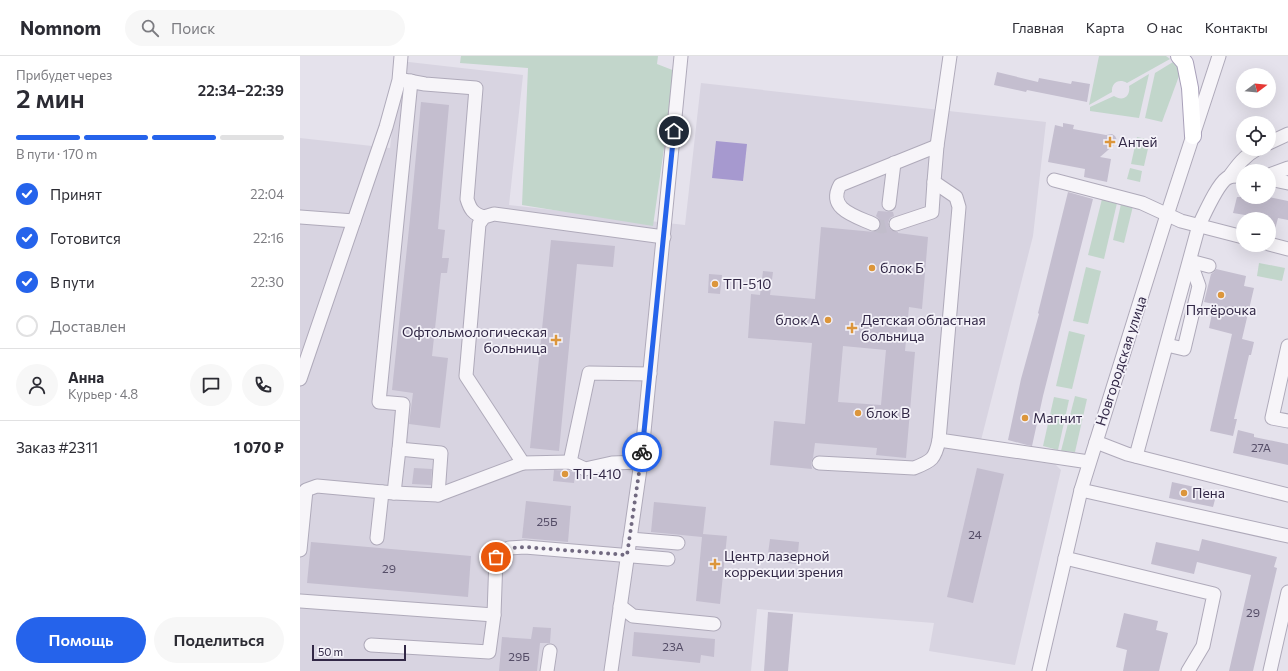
<!DOCTYPE html>
<html lang="ru">
<head>
<meta charset="utf-8">
<style>
	:root { --surface:#fff; --page:#f7f7f7; --text:#2b2b33; --muted:#7c7c81; --line:#e1e1e2; --accent:#2563eb }
	body { margin:0; font-family:Commissioner,sans-serif; background:var(--page); color:var(--text); height:100vh; display:flex; flex-direction:column; font-size:15px; white-space:nowrap }
	* { box-sizing:border-box; margin:0 }
	p { font-size:13px; color:var(--muted) }
	.icon { flex:none; width:22px; height:22px; fill:none; stroke:currentColor; stroke-width:2; stroke-linecap:round; stroke-linejoin:round }
	.map { position:relative; flex:1; overflow:hidden }
	.sheet { display:flex; flex-direction:column; background:var(--surface); width:300px }
	.sheet>* { flex:none }
	.needle { width:26px; rotate:74deg }
	.fabs { position:absolute; left:936px; top:12px; display:grid; gap:8px }
	.fabs a { display:grid; place-items:center; width:40px; height:40px; border-radius:50%; background:var(--surface); box-shadow:0 4px 16px #0002; font-size:20px }
	.scale { position:absolute; left:12px; bottom:10px; width:94px; box-sizing:border-box; padding-left:4px; border:2px solid #322846; border-top:0; font-size:11px; line-height:14px; white-space:nowrap; color:#322846; -webkit-text-stroke:3px #f4f2f9; paint-order:stroke }
	.pin { position:absolute; display:grid; place-items:center; width:34px; height:34px; color:#fff; margin:-17px; border:2px solid #fff; border-radius:50%; box-shadow:0 1px 4px #0007 }
	.courier { position:absolute; display:grid; place-items:center; width:40px; height:40px; margin:-20px; border:3px solid #2563eb; border-radius:50%; background:#fff; color:#222; box-shadow:0 1px 5px #0007 }
	.head em { font-style:normal; font-weight:600 }
	.head div { display:flex; flex-direction:column-reverse }
	.head { display:flex; align-items:center; justify-content:space-between; height:68px; padding:0 16px }
	h1 { font-size:26px; font-weight:600; line-height:30px }
	.bar { display:grid; grid-template-columns:repeat(4,1fr); gap:6px 4px; align-content:center; height:48px; padding:0 16px }
	.bar i { height:5px; border-radius:3px; background:var(--line) }
	.bar .selected { background:var(--accent) }
	.bar p { grid-column:span 4 }
	.line { display:flex; align-items:center; gap:10px; padding:0 16px; border-top:1px solid var(--line) }
	.line div { flex:1 }
	.round { display:grid; place-items:center; flex:none; width:42px; height:42px; border-radius:21px; background:var(--page) }
	ol { padding:0 16px; list-style:none }
	li { display:flex; align-items:center; gap:12px; height:44px }
	li p { margin-inline-start:auto }
	li .icon { padding:4px; border-radius:50%; background:var(--accent); color:#fff; stroke-width:4 }
	li:last-child { color:var(--muted) }
	li i { width:22px; height:22px; border:2px solid var(--line); border-radius:50% }
	.primary-button { display:flex; gap:8px; margin-top:auto; padding:8px 16px }
	.primary-button a { flex:1; height:46px; border-radius:24px; background:var(--accent); color:#fff; font-size:16px; font-weight:600; line-height:46px; text-align:center }
	.primary-button a+a { background:var(--page); color:var(--text) }
	header { display:flex; align-items:center; gap:24px; box-sizing:border-box; height:56px; padding:0 20px; background:var(--surface); border-bottom:1px solid var(--line) }
	header strong { font-size:19px }
	nav { display:flex; gap:22px; margin-inline-start:auto; font-size:14px }
	.search { width:280px; height:36px; background:var(--page); display:flex; align-items:center; gap:10px; box-sizing:border-box; padding:0 14px; border-radius:22px; color:var(--muted); font-size:15px }
	main { display:flex; flex:1; min-height:0 }
	.map>svg:first-child { display:block }
</style>
</head>
<body>
<header>
<strong>Nomnom</strong>
<div class="search"><svg class="icon" aria-label="search" viewBox="0 0 24 24"><circle cx="10" cy="10" r="6"/><path d="M15 15l6 6"/></svg>Поиск</div>
<nav><a>Главная</a><a>Карта</a><a>О нас</a><a>Контакты</a></nav>
</header>
<main>
<section class="sheet">
<div class="head"><div><h1>2 мин</h1><p>Прибудет через</p></div><em>22:34–22:39</em></div>
<div class="bar"><i class="selected"></i><i class="selected"></i><i class="selected"></i><i></i><p>В пути · 170 m</p></div>
<ol>
<li><svg class="icon" aria-label="check" viewBox="0 0 24 24"><path d="M5 12l5 5 9-10"/></svg>Принят<p>22:04</p></li>
<li><svg class="icon" aria-label="check" viewBox="0 0 24 24"><path d="M5 12l5 5 9-10"/></svg>Готовится<p>22:16</p></li>
<li><svg class="icon" aria-label="check" viewBox="0 0 24 24"><path d="M5 12l5 5 9-10"/></svg>В пути<p>22:30</p></li>
<li><i></i>Доставлен</li>
</ol>
<div class="line" style="height:72px"><a class="round"><svg class="icon" aria-label="person" viewBox="0 0 24 24"><circle cx="12" cy="8" r="4"/><path d="M4 21q1-7 8-7t8 7"/></svg></a><div><b>Анна</b><p>Курьер · 4.8</p></div><a class="round"><svg class="icon" aria-label="chat" viewBox="0 0 24 24"><path d="M4 5h16v11H9l-5 4z"/></svg></a><a class="round"><svg class="icon" aria-label="phone" viewBox="0 0 24 24"><path d="M5 4h4l2 5-3 2q2 4 5 5l2-3 5 2v4C11 20 4 13 5 4z"/></svg></a></div>
<div class="line" style="height:52px"><div>Заказ #2311</div><b>1 070 ₽</b></div>
<div class="primary-button"><a>Помощь</a><a>Поделиться</a></div>
</section>
<div class="map">
<svg width="988" height="615" viewBox="0 0 988 615">
	<rect width="100%" height="100%" fill="#e5e2ec"/>
	<polygon fill="#d8d4e1" points="100,5 223,19 209,149 385,169 401,27 746,66 733,180 678,396 753,406 761,414 715,609 629,595 634,567 457,553 451,615 0,615 0,82 90,92"/>
	<g fill="#c2d6cb">
		<polygon points="161,0 358,0 357,8 375,15 353,170 222,149 228,12 160,7"/>
		<path d="M 799,0 L 866,0 L 870,3 L 827,27 C 819,22 811,27 812,36 L 789,49 Z"/>
		<polygon points="873,6 878,11 879,20 862,66 845,62 855,17"/>
		<path d="M 849,18 L 839,62 L 790,55 L 790,51 L 814,40 C 823,46 831,40 829,30 Z"/>
		<polygon points="837,81 850,84 844,110 831,108"/>
		<polygon points="830,112 842,115 840,126 827,123"/>
		<polygon points="802,143 817,147 804,203 788,199"/>
		<polygon points="821,148 833,150 824,187 813,184"/>
		<polygon points="959,207 985,212 982,225 957,220"/>
		<polygon points="786,211 801,215 788,268 773,265"/>
		<polygon points="769,275 785,279 772,333 756,330"/>
		<polygon points="775,340 787,343 775,396 761,395"/>
		<polygon points="754,341 769,344 758,394 743,390"/>
	</g>
	<polygon fill="#a699cf" points="416,85 447,88 443,125 412,122"/>
	<g fill="#c4becf" fill-rule="evenodd">
		<polygon points="697,16 738,26 739,22 771,28 772,25 790,28 787,46 727,34 726,36 694,29"/>
		<polygon points="121,46 149,49 138,173 145,174 142,202 149,202 147,217 141,217 132,300 148,302 140,372 109,368 113,337 92,334 110,163"/>
		<polygon points="763,67 774,69 773,73 806,79 812,78 815,80 817,84 815,88 800,101 811,103 807,126 784,121 785,113 748,106 755,69 763,71"/>
		<polygon points="768,136 793,143 743,340 732,390 727,389 708,384 721,323 739,258 738,257"/>
		<polygon points="937,141 969,141 988,145 988,164 978,162 973,181 969,180 969,163 933,157"/>
		<path d="M 578,155 L 593,156 L 594,160 L 590,162 L 588,167 L 589,171 L 591,174 L 598,176 L 598,177 L 628,181 L 622,253 L 609,251 L 605,295 L 615,296 L 606,402 L 576,399 L 577,392 L 515,387 L 513,402 L 511,406 L 512,413 L 470,409 L 474,365 L 505,368 L 512,287 L 448,282 L 451,238 L 460,239 L 463,215 L 473,216 L 470,239 L 515,243 L 521,171 L 574,176 L 578,174 L 580,171 L 580,164 L 576,160 ZM 543,290 L 586,294 L 581,349 L 538,346 Z"/>
		<polygon points="251,184 315,190 313,211 277,208 259,395 230,392"/>
		<polygon points="916,213 946,220 944,230 954,232 942,283 954,286 951,299 949,299 934,363 937,363 933,380 910,375 932,278 909,272 914,248 904,246 911,218 914,216"/>
		<polygon points="409,218 422,219 420,238 408,237"/>
		<polygon points="938,374 954,378 954,381 988,388 988,409 933,397"/>
		<polygon points="114,412 132,413 131,429 112,428"/>
		<polygon points="677,412 704,418 673,547 647,541"/>
		<polygon points="254,414 270,415 275,417 274,427 253,425"/>
		<polygon points="872,426 917,436 913,451 869,442"/>
		<polygon points="226,445 271,450 268,486 222,482"/>
		<polygon points="354,446 406,451 403,478 427,480 420,548 396,545 402,481 351,476"/>
		<polygon points="470,483 499,486 497,508 467,505"/>
		<polygon points="902,483 977,501 974,511 977,512 953,615 929,615 951,519 897,506 894,518 851,508 856,486 899,495"/>
		<polygon points="11,486 171,500 168,541 7,527"/>
		<polygon points="468,556 493,558 488,615 464,615"/>
		<polygon points="824,557 858,565 856,574 868,577 859,615 823,615 827,594 816,591"/>
		<polygon points="233,571 251,572 250,587 240,587 237,615 199,615 202,581 231,583"/>
		<polygon points="334,576 415,583 414,601 401,599 400,607 332,600"/>
	</g>
	<g fill="none" stroke-linecap="round" stroke-linejoin="round">
		<polyline stroke="#c1bdcb" stroke-width="13" stroke-dasharray="13 6" stroke-linecap="butt" points="573,168 582,171 596,168"/>
		<defs>
			<g id="minor">
				<polyline points="650,0 637,90 634,126 656,141 659,151 639,384 789,406"/>
				<path d="M 103,24 L 125,28 L 176,32 L 167,143 C 170,153 173,158 184,161"/>
				<polyline points="111,25 79,346 103,348 99,393 141,397 138,439"/>
				<polyline points="969,87 988,78"/>
				<polyline points="969,119 988,112"/>
				<path d="M 929,121 C 937,110 944,100 957,93"/>
				<polyline points="969,123 988,127"/>
				<polyline points="754,124 842,147 881,165 943,181"/>
				<polyline points="589,148 594,107"/>
				<polyline points="0,161 54,165"/>
				<path d="M 573,168 C 555,160 527,153 540,129 L 637,90"/>
				<polyline points="596,168 632,156 634,126"/>
				<polyline points="969,188 988,193"/>
				<polyline points="890,205 909,210"/>
				<polyline points="867,289 884,293 899,230 890,205"/>
				<polyline points="988,290 972,362 988,365"/>
				<polyline points="0,323 86,71 99,24 101,0"/>
				<polyline points="796,386 827,398 988,439"/>
				<path d="M 836,400 L 899,169 C 905,157 917,129 927,122 C 932,119 938,120 943,120"/>
				<polyline points="270,406 289,317 350,318"/>
				<polyline points="341,406 312,407 285,413 270,406 223,407 166,320 179,168 184,161 194,158 364,181"/>
				<path d="M 519,407 L 614,412 C 632,405 635,403 639,384"/>
				<polyline points="781,434 988,480"/>
				<polyline points="94,437 99,393"/>
				<polyline points="77,482 82,436"/>
				<polyline points="330,483 378,487"/>
				<polyline points="0,494 6,434 17,430 94,437 138,439 223,407"/>
				<polyline points="765,502 914,538 903,590 888,615"/>
				<polyline points="0,545 194,559"/>
				<polyline points="320,550 333,560 414,568"/>
				<polyline points="71,589 189,596 194,559 196,501 209,492 225,491 368,503"/>
				<polyline points="247,615 250,595"/>
				<polyline points="311,615 341,406 381,0"/>
				<polyline points="739,615 781,434 867,159 919,0"/>
				<polyline points="970,615 988,536"/>
			</g>
			<polyline id="major" points="879,0 885,7 890,32 893,80"/>
		</defs>
		<use href="#minor" stroke="#afaaba" stroke-width="15"/>
		<use href="#major" stroke="#a8a0b9" stroke-width="18"/>
		<use href="#minor" stroke="#f7f5f9" stroke-width="13"/>
		<use href="#major" stroke="#fff" stroke-width="16"/>
	</g>
	<g fill="none" stroke-linecap="round" stroke-linejoin="round">
		<polyline stroke="#716980" stroke-width="4" stroke-dasharray="0 7.2" points="196,501 209,492 225,491 327,499 342,396"/>
		<polyline stroke="#2563eb" stroke-width="5" points="342,396 374,75"/>
	</g>
	<g fill="#dc963b" stroke="#f4f2f9" stroke-width="1.5">
		<path d="M808 80h4v4h4v4h-4v4h-4v-4h-4v-4h4z"/>
		<circle cx="572" cy="212" r="4"/>
		<circle cx="415" cy="228" r="4"/>
		<circle cx="921" cy="239" r="4"/>
		<circle cx="528" cy="264" r="4"/>
		<path d="M550 266h4v4h4v4h-4v4h-4v-4h-4v-4h4z"/>
		<path d="M254 278h4v4h4v4h-4v4h-4v-4h-4v-4h4z"/>
		<circle cx="558" cy="357" r="4"/>
		<circle cx="725" cy="362" r="4"/>
		<circle cx="265" cy="418" r="4"/>
		<circle cx="884" cy="437" r="4"/>
		<path d="M413 502h4v4h4v4h-4v4h-4v-4h-4v-4h4z"/>
	</g>
	<g text-anchor="middle" stroke-width="3.5" stroke-linejoin="round" paint-order="stroke">
		<g font-size="12" fill="#564e68">
			<text x="961" y="396">27А</text>
			<text x="247" y="470">25Б</text>
			<text x="675" y="483">24</text>
			<text x="89" y="517">29</text>
			<text x="953" y="561">29</text>
			<text x="373" y="595">23А</text>
			<text x="219" y="605">29Б</text>
		</g>
		<g font-size="14" fill="#322846" stroke="#f4f2f9" text-anchor="start">
			<text x="818" y="91">Антей</text>
			<text x="580" y="217">блок Б</text>
			<text x="423" y="233">ТП-510</text>
			<text x="921" y="259" text-anchor="middle">Пятёрочка</text>
			<text x="520" y="269" text-anchor="end">блок А</text>
			<text x="561" y="269">Детская областная<tspan x="561" dy="16">больница</tspan></text>
			<text x="247" y="281" text-anchor="end">Офтольмологическая<tspan x="247" dy="16">больница</tspan></text>
			<text x="566" y="362">блок В</text>
			<text x="733" y="367">Магнит</text>
			<text x="273" y="423">ТП-410</text>
			<text x="892" y="442">Пена</text>
			<text x="424" y="505">Центр лазерной<tspan x="424" dy="16">коррекции зрения</tspan></text>
		</g>
		<g font-size="14" fill="#322846" stroke="#f4f2f9">
			<text transform="translate(821 305) rotate(-72)" y="5">Новгородская улица</text>
		</g>
	</g>
</svg>
<div class="fabs">
<a><svg class="needle" viewBox="-14 -14 28 28"><path d="M0-13l5 13h-10z" fill="#e53935"/><path d="M0 13l5-13h-10z" fill="#7c7c81"/></svg></a>
<a><svg class="icon" aria-label="locate" viewBox="0 0 24 24"><circle cx="12" cy="12" r="6"/><path d="M12 2v4M12 18v4M2 12h4M18 12h4"/></svg></a>
<a>+</a>
<a>−</a>
</div>
<div class="scale">50 m</div>
<div class="pin" style="left:196px;top:501px;background:#ea580c"><svg class="icon" aria-label="bag" viewBox="0 0 24 24"><path d="M5 8h14l-1 12H6zM9 8a3 3 0 0 1 6 0"/></svg></div>
<div class="pin" style="left:374px;top:75px;background:#1f2937"><svg class="icon" aria-label="home" viewBox="0 0 24 24"><path d="M3 11l9-7 9 7M6 9v11h12V9"/></svg></div>
<div class="courier" style="left:342px;top:396px"><svg class="icon" aria-label="bike" viewBox="0 0 24 24"><circle cx="6" cy="16" r="4"/><circle cx="18" cy="16" r="4"/><path d="M6 16l4-8h5l3 8M10 8l3 8H6M13 5h3"/></svg></div>
</div>
</main>
</body>
</html>
